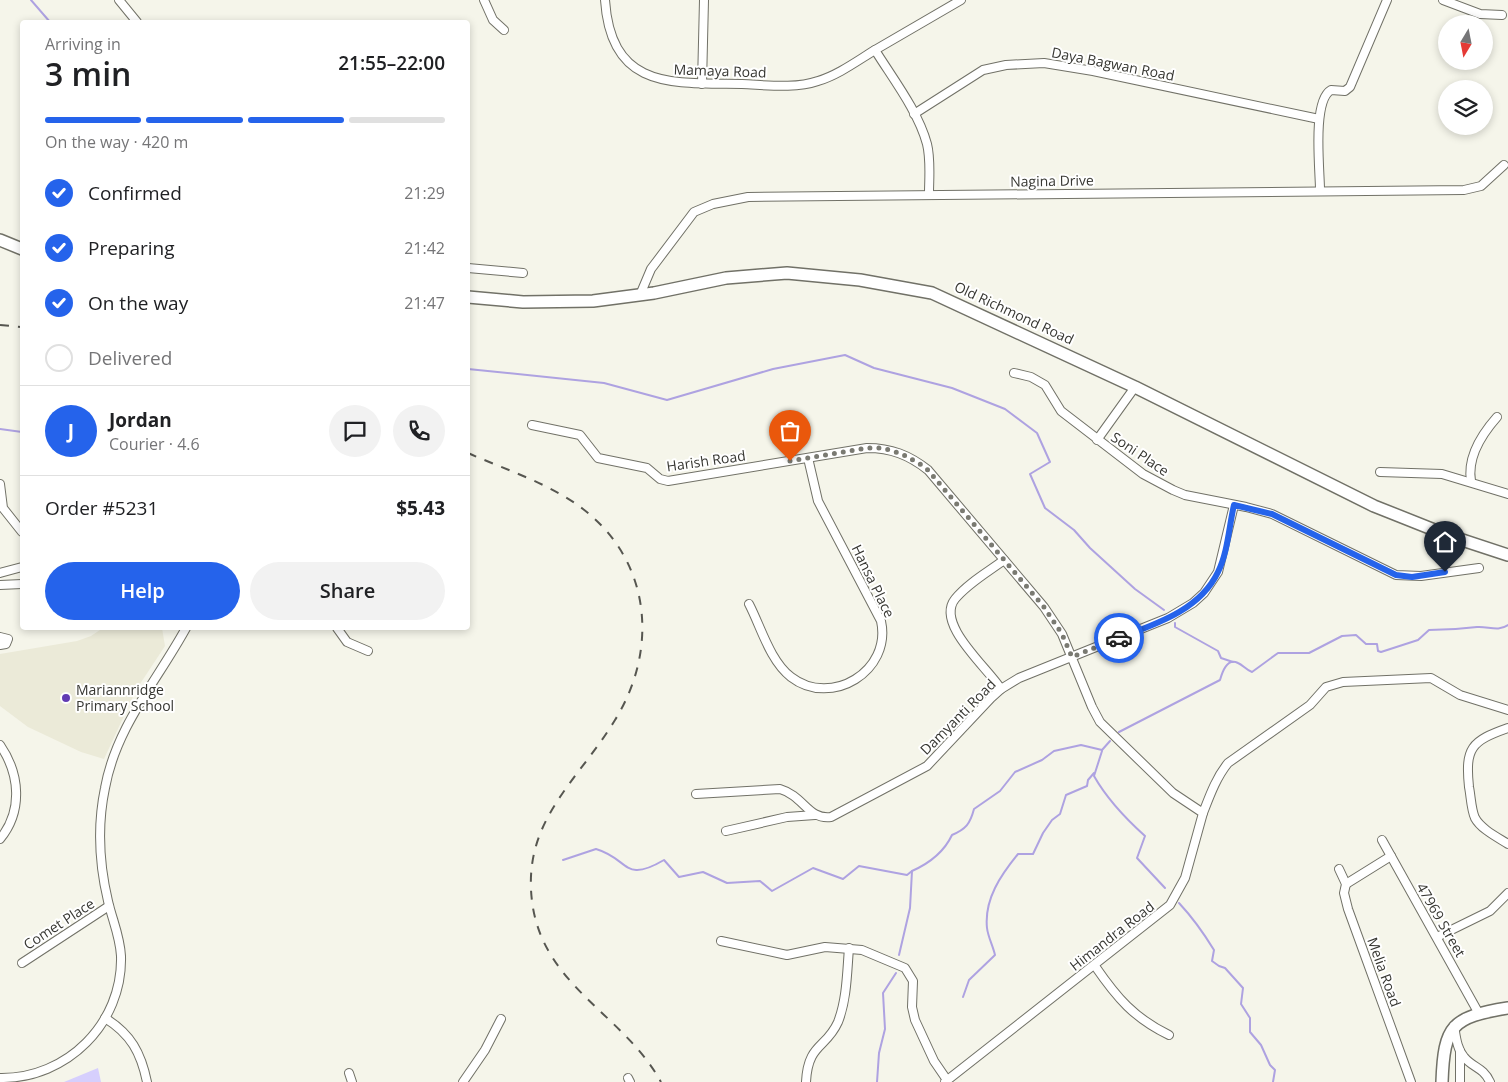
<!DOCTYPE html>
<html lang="en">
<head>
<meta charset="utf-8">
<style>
	:root { --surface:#fff; --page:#f2f2f2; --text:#202124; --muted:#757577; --line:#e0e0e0; --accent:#2563eb }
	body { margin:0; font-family:"Open Sans",sans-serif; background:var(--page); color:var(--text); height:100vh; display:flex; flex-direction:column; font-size:19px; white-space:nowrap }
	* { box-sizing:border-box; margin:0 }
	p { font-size:16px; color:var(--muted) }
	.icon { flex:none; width:28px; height:28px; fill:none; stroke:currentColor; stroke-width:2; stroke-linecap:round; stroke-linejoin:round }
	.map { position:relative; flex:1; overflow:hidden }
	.panel { position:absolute; left:20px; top:20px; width:450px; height:610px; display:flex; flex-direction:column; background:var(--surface); border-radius:5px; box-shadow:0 2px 8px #0003 }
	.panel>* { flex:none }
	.needle { width:32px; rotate:190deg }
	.fabs { position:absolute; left:1438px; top:15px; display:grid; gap:10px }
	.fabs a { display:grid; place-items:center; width:55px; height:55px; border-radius:50%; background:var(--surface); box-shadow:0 2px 8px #0003; font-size:25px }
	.pin { position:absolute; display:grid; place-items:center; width:42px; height:42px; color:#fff; margin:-51px -21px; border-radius:50% 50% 50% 0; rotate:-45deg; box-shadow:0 0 5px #0007 }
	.pin .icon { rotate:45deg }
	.courier { position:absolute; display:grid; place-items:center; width:50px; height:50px; margin:-25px; border:4px solid #2563eb; border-radius:50%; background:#fff; color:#222; box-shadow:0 1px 6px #0007 }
	.headline em { font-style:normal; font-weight:600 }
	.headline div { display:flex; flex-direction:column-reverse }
	.headline { display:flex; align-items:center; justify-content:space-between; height:85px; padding:0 25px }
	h1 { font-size:32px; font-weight:600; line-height:38px }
	.bar { display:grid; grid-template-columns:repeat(4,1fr); gap:8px 5px; align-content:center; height:60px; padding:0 25px }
	.bar i { height:6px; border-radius:4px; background:var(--line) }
	.bar .selected { background:var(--accent) }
	.bar p { grid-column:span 4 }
	.line { display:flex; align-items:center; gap:12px; padding:0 25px; border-top:1px solid var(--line) }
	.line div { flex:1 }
	.round { display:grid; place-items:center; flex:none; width:52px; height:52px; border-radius:26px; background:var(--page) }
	ol { padding:0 25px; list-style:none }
	li { display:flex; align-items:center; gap:15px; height:55px }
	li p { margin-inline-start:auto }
	li .icon { padding:5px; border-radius:50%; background:var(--accent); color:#fff; stroke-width:4 }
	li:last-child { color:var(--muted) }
	li i { width:28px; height:28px; border:2px solid var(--line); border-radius:50% }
	.primary-button { display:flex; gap:10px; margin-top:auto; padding:10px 25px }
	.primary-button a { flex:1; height:58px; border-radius:30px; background:var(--accent); color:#fff; font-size:20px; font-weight:600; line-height:58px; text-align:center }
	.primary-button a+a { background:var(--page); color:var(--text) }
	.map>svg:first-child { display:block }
</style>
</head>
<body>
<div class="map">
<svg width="1508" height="1082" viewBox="0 0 1508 1082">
	<rect width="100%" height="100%" fill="#f5f5ea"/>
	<polygon fill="#ebead8" points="103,628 162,628 165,646 136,690 104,759 81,752 28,727 0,706 0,654 77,641 91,636"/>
	<polygon fill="#d6cffd" points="98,1068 101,1082 64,1082"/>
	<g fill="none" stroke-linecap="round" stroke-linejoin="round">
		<g stroke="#aea2e1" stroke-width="2">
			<polyline points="31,0 50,22"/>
			<polyline points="468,369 604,383 667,400 773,369 845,355 874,368 952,388 1005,409 1037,433 1050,462 1030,474 1045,508 1074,530 1090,548 1135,589 1164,610"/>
			<polyline points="0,429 22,432"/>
			<polyline points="1175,623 1175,627 1218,651 1221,658 1233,662"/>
			<path d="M 1119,732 L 1220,680 C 1222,673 1227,657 1238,663 C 1243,665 1246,670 1252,672 L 1278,653 L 1309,653 L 1342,636 L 1356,635 L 1366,644 L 1377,644 L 1378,651 L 1381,652 L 1418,640 L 1429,630 C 1446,630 1461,629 1477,627 C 1488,626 1498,632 1508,625"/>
			<path d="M 1102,751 L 1094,776 C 1107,799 1125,818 1145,836 L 1137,858 L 1165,888"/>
			<path d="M 563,860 L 596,849 C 630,859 623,884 664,860 L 679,877 L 703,872 L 727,883 L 760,881 L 772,891 L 813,868 L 843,879 L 859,866 L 907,875 L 912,871"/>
			<path d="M 1179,903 C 1193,918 1203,932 1214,950 L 1212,961 L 1219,966 L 1225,968 L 1243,988 L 1241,1004 L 1250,1018 L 1250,1032 L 1261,1045 L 1270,1065 L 1275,1070 L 1273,1082"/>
			<path d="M 899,955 L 910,908 L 912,871 C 930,863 944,852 952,835 C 966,829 970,824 974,809 L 1000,791 L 1015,772 L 1042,760 L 1054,751 L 1081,745 L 1102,750 L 1110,741"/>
			<path d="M 963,997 L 969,980 L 995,955 C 993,946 988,937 987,928 C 984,899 1001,875 1018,854 L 1033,854 L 1043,833 L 1052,820 L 1060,814 L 1066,795 L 1087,786 L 1088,780 L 1094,773"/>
			<polyline points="877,1082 879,1053 885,1029 883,993 896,973"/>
		</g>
		<defs>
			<g id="street">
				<polyline points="119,0 137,22"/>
				<polyline points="484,0 493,20 504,30"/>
				<path d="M 605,0 C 611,90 672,83 742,84 C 766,85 795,89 818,81 C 838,75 857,61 875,50"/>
				<polyline points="1443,0 1480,14 1502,15"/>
				<polyline points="702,84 704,0"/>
				<polyline points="914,114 983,70 1006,65 1044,63 1093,71 1319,119"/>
				<path d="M 1320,190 C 1320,170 1312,101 1331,90 L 1345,91 L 1350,87 L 1387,0"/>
				<path d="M 929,194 C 929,178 931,160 927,144 C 918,111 893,79 875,50 L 961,0"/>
				<polyline points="468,268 523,273"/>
				<polyline points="640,295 651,269 694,212 713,204 748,197 1464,190 1481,186 1504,165"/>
				<polyline points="1014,373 1031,377 1045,385 1061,411 1143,474 1173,490 1185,495 1246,507 1272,514 1396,575 1421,576 1479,568"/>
				<path d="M 532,425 L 580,435 L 598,458 L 647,468 L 660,479 L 668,481 L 867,448 C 891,448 909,455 928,470 L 1044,607 L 1062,634 L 1092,707 L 1100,722 L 1173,793 L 1203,813 L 1185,878 L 1170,905 L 945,1082"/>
				<polyline points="1097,440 1135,387"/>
				<polyline points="1380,472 1442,474 1508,494"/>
				<path d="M 1471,481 C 1467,457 1482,434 1497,417"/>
				<polyline points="0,484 3,508 22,532"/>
				<polyline points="0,573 22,567"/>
				<polyline points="0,585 22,584"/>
				<path d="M 749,604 C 761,627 770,661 791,677 C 831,708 892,671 881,621 L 818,501 L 808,458"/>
				<polyline points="337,628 347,642 368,651"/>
				<polyline points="0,637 8,639 6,644 0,645"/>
				<path d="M 1001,689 C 988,668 935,624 955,599 C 968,583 988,572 1004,560"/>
				<path d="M 1508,728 C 1471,741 1465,748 1469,787 C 1471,797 1471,809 1475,818 C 1481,829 1497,837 1508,844"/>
				<path d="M 0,745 C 20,774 23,811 0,839"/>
				<path d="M 696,794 L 780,789 C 804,796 808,820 831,817 L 927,766 L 991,698 L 1001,689 L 1019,678 L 1168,618 L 1193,603 L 1204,593 L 1218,572 L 1234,505"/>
				<path d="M 1203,813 C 1210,795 1216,778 1228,763 L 1310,705 L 1326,687 L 1343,682 L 1431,678 L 1460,695 L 1508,710"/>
				<polyline points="726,831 787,817 815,815"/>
				<polyline points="1382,840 1478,1012"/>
				<polyline points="1339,869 1346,884 1344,893 1348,909 1411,1082"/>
				<polyline points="1346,884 1391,856"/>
				<polyline points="1437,937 1490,911 1508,893"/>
				<polyline points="721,941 787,955 825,947 862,950 905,968 913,981 912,1007 915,1020 934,1061 947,1080"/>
				<polyline points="22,963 109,906"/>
				<path d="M 1095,966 C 1117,998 1134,1018 1169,1035"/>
				<path d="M 105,1018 C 131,1034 141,1053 147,1082"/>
				<path d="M 1454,1026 C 1456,1037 1457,1049 1464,1057 C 1473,1068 1483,1067 1490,1082"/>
				<polyline points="349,1073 352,1082"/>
				<path d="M 0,1078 C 67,1079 123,1023 121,956 C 120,936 112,919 108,901 C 99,863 97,826 105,788 C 116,727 157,681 186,628"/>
				<polyline points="628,1078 630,1082"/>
				<polyline points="463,1082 485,1050 501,1019"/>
				<path d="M 806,1082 C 808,1043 826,1049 838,1022 C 847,999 847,972 849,948"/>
				<polyline points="1460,1082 1460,1051"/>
			</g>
			<g id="secondary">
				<polyline points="0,240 22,249"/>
				<polyline points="468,297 523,302 593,301 654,293 726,278 787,273 860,280 932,293 1135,387 1374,506 1447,535 1508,555"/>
				<path d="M 1442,1082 C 1444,1025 1452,1017 1508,1008"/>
			</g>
		</defs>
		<use href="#street" stroke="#717167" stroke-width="10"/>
		<use href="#secondary" stroke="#717167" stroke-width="14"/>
		<use href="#street" stroke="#fff" stroke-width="8"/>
		<use href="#secondary" stroke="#fff" stroke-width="11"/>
		<g stroke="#565650" stroke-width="2" stroke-dasharray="9 9" stroke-linecap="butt">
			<polyline points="0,325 22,327"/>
			<path d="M 468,453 C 506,470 549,483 583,509 C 651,561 659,649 615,720 C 576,784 519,823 533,908 C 547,988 625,1016 661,1082"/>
		</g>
	</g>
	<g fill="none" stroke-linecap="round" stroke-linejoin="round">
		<polyline stroke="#7a7a72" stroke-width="5" stroke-dasharray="0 9" points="790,461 867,448 883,448 902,454 920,464 928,470 1044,607 1062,634 1072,657 1119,638"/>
		<path stroke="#2563eb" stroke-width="6" d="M 1119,638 C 1156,624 1200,610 1218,572 C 1228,552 1229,526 1234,505 L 1272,514 L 1396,575 L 1412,577 L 1445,572"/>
	</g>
	<circle fill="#613bb3" stroke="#fff" stroke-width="2" cx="66" cy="698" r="5"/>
	<g text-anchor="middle" stroke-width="4" stroke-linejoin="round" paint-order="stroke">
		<g font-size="14" fill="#373732" stroke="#fff">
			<text transform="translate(1113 64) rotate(11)" y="5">Daya Bagwan Road</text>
			<text transform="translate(720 71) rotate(2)" y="5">Mamaya Road</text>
			<text transform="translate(1052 181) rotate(-1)" y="5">Nagina Drive</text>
			<text transform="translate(1014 313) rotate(25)" y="5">Old Richmond Road</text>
			<text transform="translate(1140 454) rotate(34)" y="5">Soni Place</text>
			<text transform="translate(706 461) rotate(-8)" y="5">Harish Road</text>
			<text transform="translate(873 581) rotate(64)" y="5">Hansa Place</text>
			<text transform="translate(958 717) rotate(-45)" y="5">Damyanti Road</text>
			<text transform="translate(1441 920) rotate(60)" y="5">47969 Street</text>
			<text transform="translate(59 924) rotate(-33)" y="5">Comet Place</text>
			<text transform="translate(1112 936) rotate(-38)" y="5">Himandra Road</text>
			<text transform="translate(1384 972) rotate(70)" y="5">Melia Road</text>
		</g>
		<g font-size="14" fill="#373732" stroke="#fff" text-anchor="start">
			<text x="76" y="695">Mariannridge<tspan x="76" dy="16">Primary School</tspan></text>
		</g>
	</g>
</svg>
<div class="fabs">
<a><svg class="needle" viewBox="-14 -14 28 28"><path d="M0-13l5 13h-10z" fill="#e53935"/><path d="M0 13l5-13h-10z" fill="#757577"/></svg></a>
<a><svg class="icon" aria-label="layers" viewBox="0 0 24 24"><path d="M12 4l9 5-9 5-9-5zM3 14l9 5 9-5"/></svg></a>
</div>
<div class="pin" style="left:790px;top:461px;background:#ea580c"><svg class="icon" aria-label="bag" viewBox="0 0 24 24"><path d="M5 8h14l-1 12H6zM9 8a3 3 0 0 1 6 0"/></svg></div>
<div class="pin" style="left:1445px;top:572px;background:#1f2937"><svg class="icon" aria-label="home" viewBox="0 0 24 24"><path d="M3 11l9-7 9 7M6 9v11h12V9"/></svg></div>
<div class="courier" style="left:1119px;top:638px"><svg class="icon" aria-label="car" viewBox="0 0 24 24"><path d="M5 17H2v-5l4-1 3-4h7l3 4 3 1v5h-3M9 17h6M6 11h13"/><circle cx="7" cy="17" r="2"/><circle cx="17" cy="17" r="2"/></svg></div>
<section class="panel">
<div class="headline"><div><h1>3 min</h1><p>Arriving in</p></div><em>21:55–22:00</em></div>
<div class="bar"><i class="selected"></i><i class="selected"></i><i class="selected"></i><i></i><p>On the way · 420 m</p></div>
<ol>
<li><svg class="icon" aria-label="check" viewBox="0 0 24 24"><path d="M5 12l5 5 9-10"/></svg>Confirmed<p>21:29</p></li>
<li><svg class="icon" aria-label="check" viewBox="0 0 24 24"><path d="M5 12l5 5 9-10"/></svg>Preparing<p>21:42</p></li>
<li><svg class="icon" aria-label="check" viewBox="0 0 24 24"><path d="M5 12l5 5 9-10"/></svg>On the way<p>21:47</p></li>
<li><i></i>Delivered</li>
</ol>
<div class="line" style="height:90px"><b class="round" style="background:var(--accent);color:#fff">J</b><div><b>Jordan</b><p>Courier · 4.6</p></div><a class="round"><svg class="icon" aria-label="chat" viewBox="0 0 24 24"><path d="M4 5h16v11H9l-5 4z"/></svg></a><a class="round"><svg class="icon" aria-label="phone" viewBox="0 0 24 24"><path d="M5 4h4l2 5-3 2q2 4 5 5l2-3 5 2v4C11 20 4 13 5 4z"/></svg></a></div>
<div class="line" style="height:65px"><div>Order #5231</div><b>$5.43</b></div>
<div class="primary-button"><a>Help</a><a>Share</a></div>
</section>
</div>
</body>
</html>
